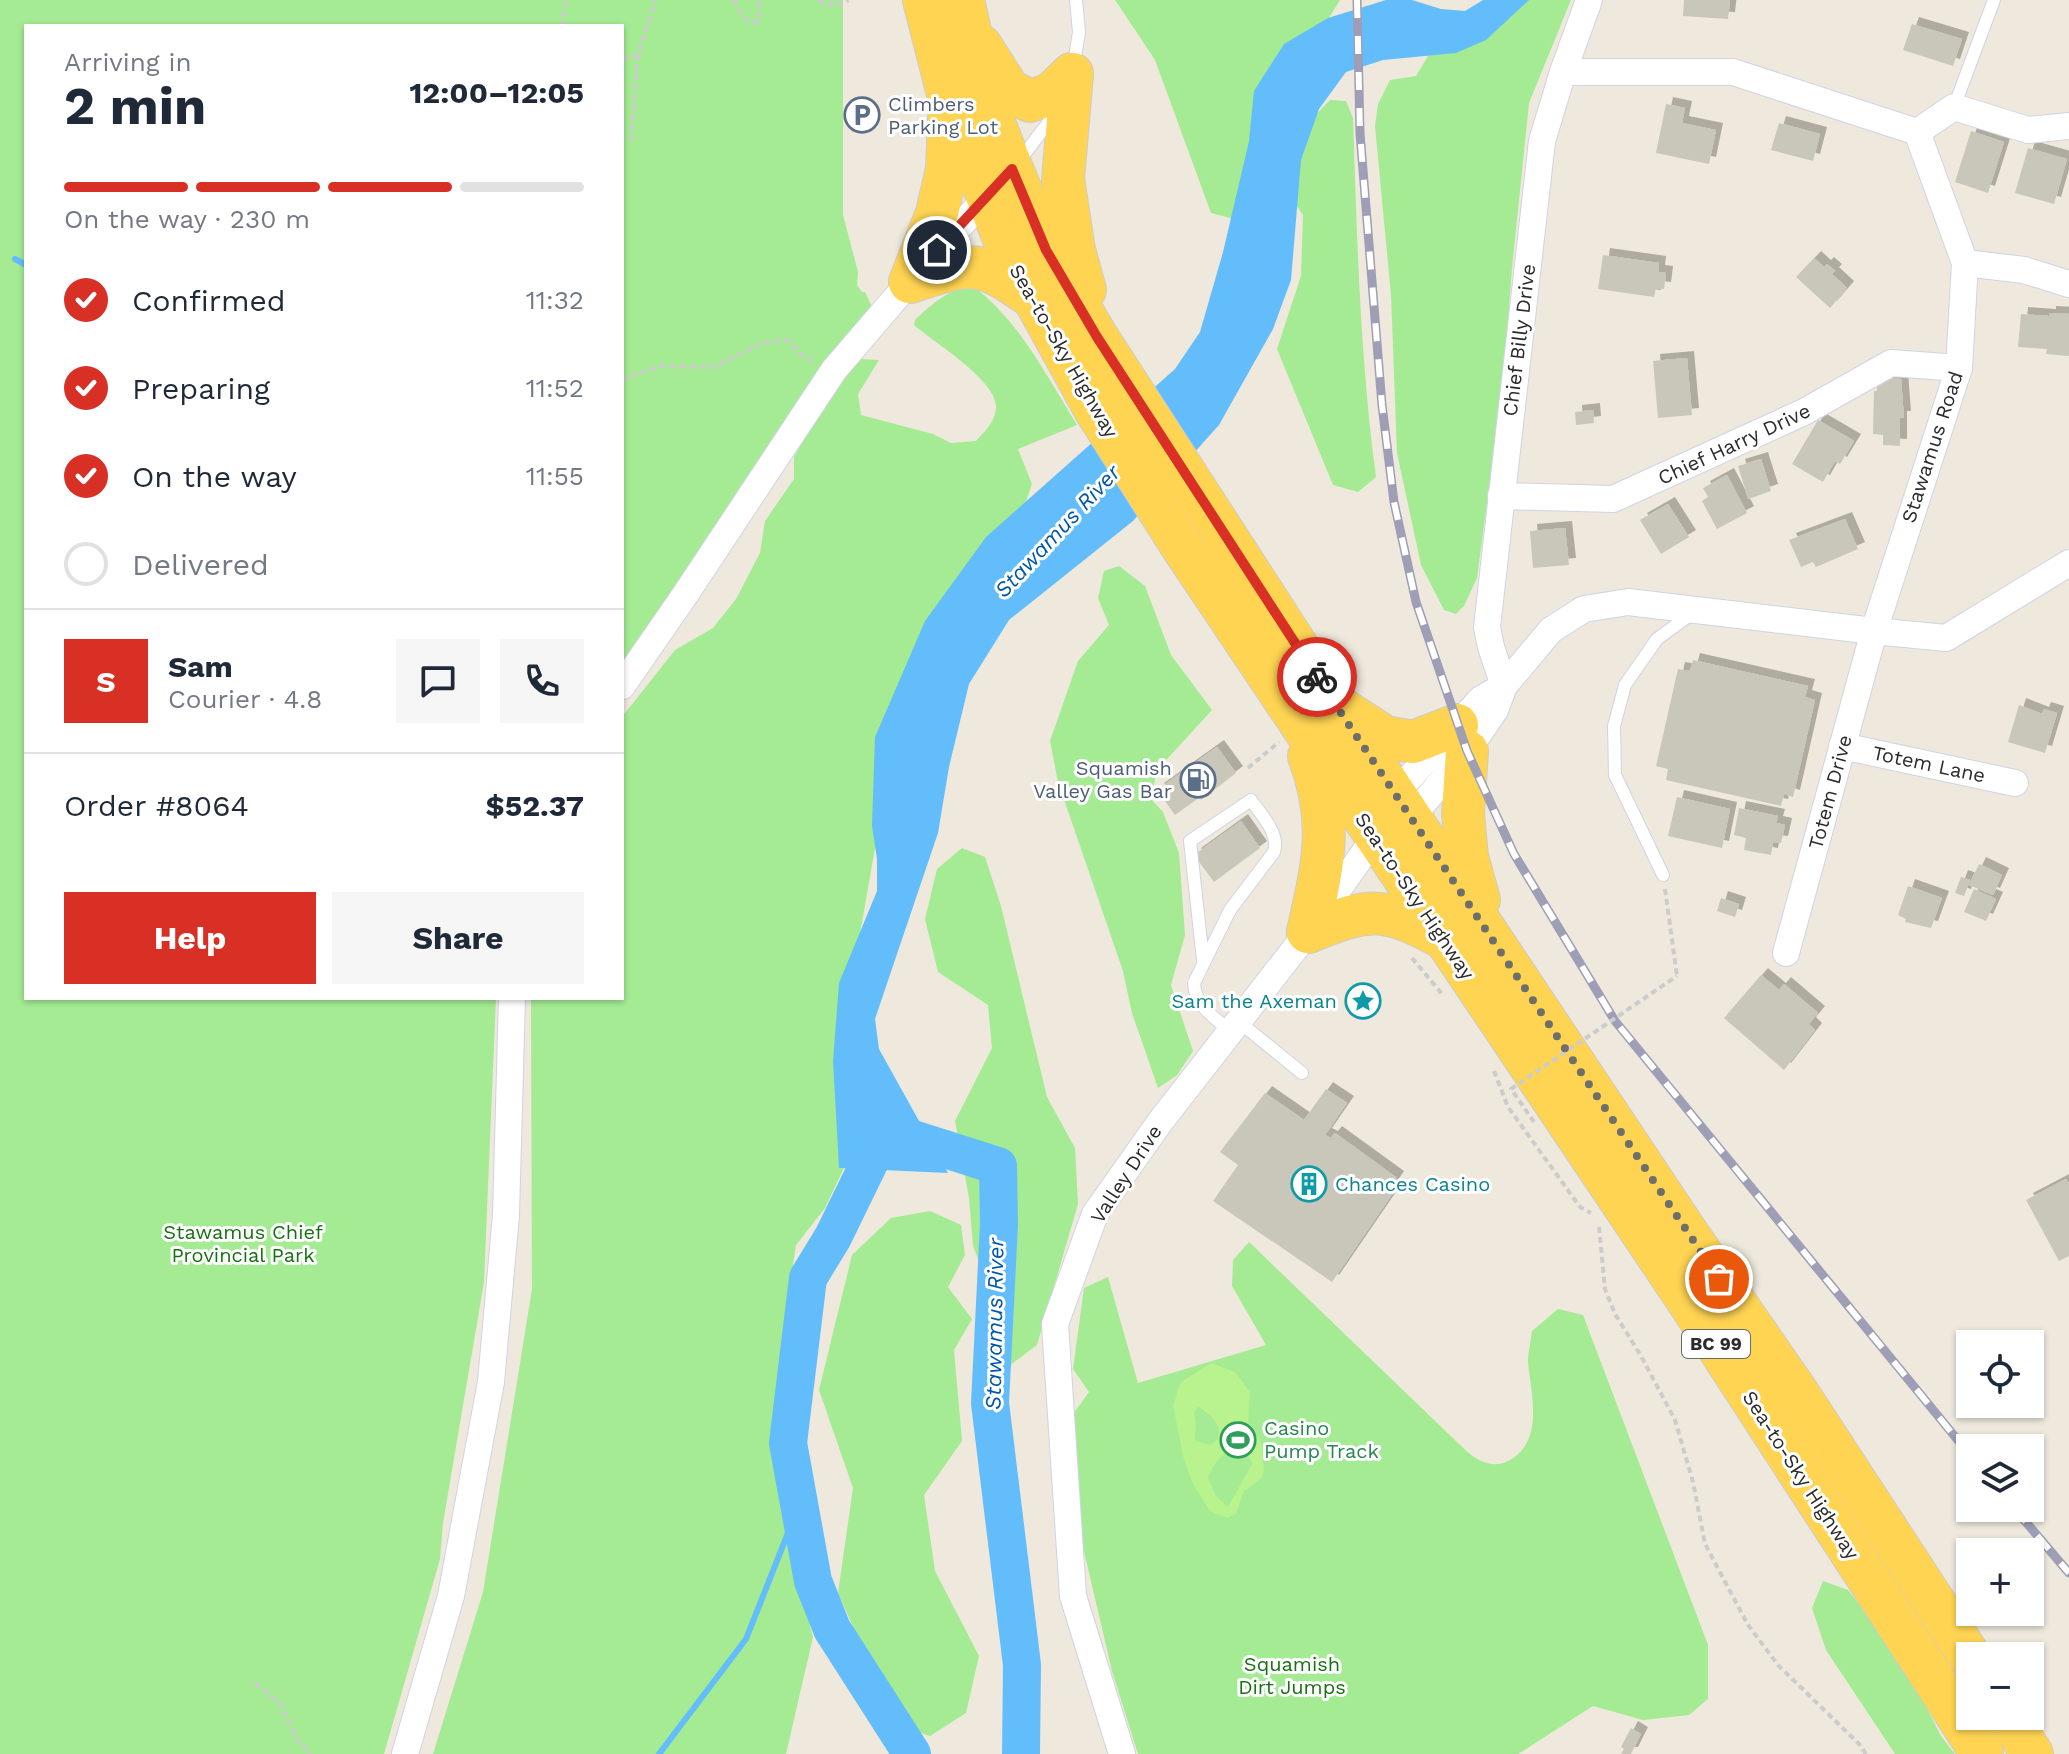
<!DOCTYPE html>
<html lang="en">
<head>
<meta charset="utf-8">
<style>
	:root { --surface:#fff; --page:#f6f6f7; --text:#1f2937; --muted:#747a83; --line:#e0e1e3; --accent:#d93025 }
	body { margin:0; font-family:"Work Sans",sans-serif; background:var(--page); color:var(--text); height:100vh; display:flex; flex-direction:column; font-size:30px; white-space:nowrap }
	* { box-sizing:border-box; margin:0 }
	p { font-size:26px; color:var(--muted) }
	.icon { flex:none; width:44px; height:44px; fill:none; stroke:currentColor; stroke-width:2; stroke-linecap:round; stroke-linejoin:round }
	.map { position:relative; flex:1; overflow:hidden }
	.side { position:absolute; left:24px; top:24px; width:600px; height:976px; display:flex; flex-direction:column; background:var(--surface); border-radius:0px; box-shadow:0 2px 6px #0004 }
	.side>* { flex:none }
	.buttons { position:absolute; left:1956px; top:1330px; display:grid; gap:16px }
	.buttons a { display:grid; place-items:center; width:88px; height:88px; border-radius:0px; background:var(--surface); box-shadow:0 2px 6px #0004; font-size:40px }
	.pin { position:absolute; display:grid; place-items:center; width:68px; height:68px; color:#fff; margin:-34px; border:4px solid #fff; border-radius:50%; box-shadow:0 2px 8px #0007 }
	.courier { position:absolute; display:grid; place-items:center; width:80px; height:80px; margin:-40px; border:6px solid #d93025; border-radius:50%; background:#fff; color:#222; box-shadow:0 2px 10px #0007 }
	.overview em { font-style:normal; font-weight:700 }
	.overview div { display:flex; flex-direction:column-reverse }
	.overview { display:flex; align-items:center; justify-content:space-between; height:136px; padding:0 40px }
	h1 { font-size:52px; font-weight:700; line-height:60px }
	.bar { display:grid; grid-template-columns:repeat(4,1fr); gap:12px 8px; align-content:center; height:96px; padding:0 40px }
	.bar i { height:10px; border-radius:6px; background:var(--line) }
	.bar .active { background:var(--accent) }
	.bar p { grid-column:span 4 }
	.line { display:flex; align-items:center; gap:20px; padding:0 40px; border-top:2px solid var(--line) }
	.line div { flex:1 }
	.round { display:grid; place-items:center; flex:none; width:84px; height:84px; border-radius:0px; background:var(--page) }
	ol { padding:0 40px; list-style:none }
	li { display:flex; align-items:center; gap:24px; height:88px }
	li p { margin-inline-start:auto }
	li .icon { padding:8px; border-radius:50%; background:var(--accent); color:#fff; stroke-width:4 }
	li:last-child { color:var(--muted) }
	li i { width:44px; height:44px; border:4px solid var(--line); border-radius:50% }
	.cta { display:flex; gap:16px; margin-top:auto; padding:16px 40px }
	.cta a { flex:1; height:92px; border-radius:0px; background:var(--accent); color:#fff; font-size:32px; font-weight:700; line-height:92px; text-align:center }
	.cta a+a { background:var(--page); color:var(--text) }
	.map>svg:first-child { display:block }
</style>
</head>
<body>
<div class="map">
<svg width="2069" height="1754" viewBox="0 0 2069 1754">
	<defs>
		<filter id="shadow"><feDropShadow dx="7" dy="-7" stdDeviation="0" flood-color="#0004"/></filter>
	</defs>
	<rect width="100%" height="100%" fill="#eee9dc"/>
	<g fill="#a4eb93">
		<polygon points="0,0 843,0 843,215 858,272 857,285 862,292 865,292 876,315 622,699 622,26 26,26 26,998 496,998 484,1282 443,1523 440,1559 384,1754 0,1754"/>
		<polygon points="1115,0 1340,0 1319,34 1234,219 1211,213 1155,60"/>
		<polygon points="1512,0 1571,0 1529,103 1512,268 1498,452 1487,503 1477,578 1464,606 1456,614 1444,610 1421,565 1397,453 1391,295 1375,126 1378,104 1390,80 1416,76 1431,51"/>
		<path d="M 1330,100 L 1346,101 L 1353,118 C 1357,238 1360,358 1376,477 L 1358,492 L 1333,485 L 1277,349 L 1301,276 L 1303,215 L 1285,189 L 1304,127 Z"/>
		<path d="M 973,286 C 1021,323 1046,375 1077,425 L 1018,449 L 1032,484 L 1022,513 L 880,820 L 847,1007 L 850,1155 L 825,1208 L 796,1245 L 787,1304 L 796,1574 L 813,1637 L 786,1754 L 433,1754 L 483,1592 L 532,1289 L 531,998 L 622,998 L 622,717 L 675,650 L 713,628 L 736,599 L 760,553 L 765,521 L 794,479 L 794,457 L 834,387 L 861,359 L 879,360 L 858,394 L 861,415 L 933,434 L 951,443 L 976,441 C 985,431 994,423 996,409 C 1000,382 932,341 914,325 L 915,320 C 933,303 947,290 973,286 Z"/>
		<polygon points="1119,566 1145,586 1171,655 1212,710 1157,770 1151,799 1163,812 1179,853 1185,935 1171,985 1193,1051 1177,1075 1158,1088 1132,1013 1123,971 1058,782 1050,741 1078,661 1109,625 1098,598 1104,571"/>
		<polygon points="962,848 985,857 1001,906 1047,1097 1075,1148 1078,1204 1037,1345 1009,1366 994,1341 993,1297 973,1246 969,1198 955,1121 992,1048 988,1005 938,972 925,919 937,869"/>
		<polygon points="930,1211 961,1225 965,1255 948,1287 972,1319 954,1350 962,1441 924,1495 935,1571 979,1656 966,1713 930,1736 879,1719 850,1682 860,1642 838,1593 853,1488 819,1390 852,1255 891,1218"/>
		<path d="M 1249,1242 L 1458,1443 C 1471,1456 1488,1471 1508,1461 C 1545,1442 1531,1394 1528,1362 C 1528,1352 1531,1341 1532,1331 L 1558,1309 L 1583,1315 L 1708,1645 L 1708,1699 L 1689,1715 L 1643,1720 L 1593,1706 L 1518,1754 L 1138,1754 L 1112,1671 L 1079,1530 L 1071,1417 L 1089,1392 L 1073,1369 L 1084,1288 L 1108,1277 L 1138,1383 L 1266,1345 L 1232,1286 L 1233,1260 Z"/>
		<polygon points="1823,1581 1848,1590 1874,1623 1913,1681 1941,1736 1955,1754 1895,1754 1826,1650 1812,1608"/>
	</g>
	<path fill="#b9f38d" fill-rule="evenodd" d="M 1211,1363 L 1235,1372 L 1250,1392 L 1248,1422 L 1261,1443 L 1264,1469 L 1262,1478 L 1244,1491 L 1236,1514 L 1227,1518 L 1210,1511 L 1193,1484 L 1183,1456 L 1173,1405 L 1181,1382 ZM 1198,1406 L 1213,1418 L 1219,1428 L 1218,1439 L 1210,1445 L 1195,1441 L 1196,1422 L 1194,1412 ZM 1237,1448 C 1245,1449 1250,1457 1252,1464 L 1228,1507 L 1216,1496 L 1208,1478 C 1213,1463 1222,1453 1237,1448 Z"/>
	<polygon fill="#64bdfb" points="1386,0 1412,0 1441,9 1465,11 1483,0 1529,0 1486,40 1456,53 1383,60 1346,72 1319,109 1301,160 1291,280 1273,329 1219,425 1133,521 1009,620 969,684 949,767 938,833 875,1019 879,1049 948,1173 839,1168 833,1061 839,983 877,891 877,859 872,826 875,737 925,621 986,537 1175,369 1200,332 1223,252 1249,141 1254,91 1284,44 1328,18"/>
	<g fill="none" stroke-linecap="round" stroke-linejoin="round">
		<g stroke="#64bdfb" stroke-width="6">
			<polyline points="15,259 26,265"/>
			<polyline points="659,1754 746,1639 799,1505"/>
		</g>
		<g stroke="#64bdfb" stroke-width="38">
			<polyline points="873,1120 873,1155 833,1237 808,1278 788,1443 813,1581 832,1629 912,1754"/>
			<polyline points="885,1130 998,1166 999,1224 990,1403 1022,1665 1021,1754"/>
		</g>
	</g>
	<g fill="#c9c7ba" filter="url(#shadow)">
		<polygon points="1684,0 1730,0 1728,19 1683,16"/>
		<polygon points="1912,24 1962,39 1953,66 1903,50"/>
		<polygon points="1666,104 1685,108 1682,123 1716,130 1709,164 1656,153"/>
		<polygon points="1779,123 1820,134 1813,161 1771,150"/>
		<polygon points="1971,131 2004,142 1988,193 1955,182"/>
		<polygon points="2028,148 2067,159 2054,204 2015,193"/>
		<polygon points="1603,255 1659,263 1658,272 1666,273 1664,289 1656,288 1654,297 1598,289"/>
		<polygon points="1814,258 1824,267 1827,264 1835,271 1832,274 1847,288 1830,308 1796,277"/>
		<polygon points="2049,313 2069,314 2069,356 2046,354 2047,349 2018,347 2021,314 2049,316"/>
		<polygon points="1687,358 1692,415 1658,418 1653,361"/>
		<polygon points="1877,378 1901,379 1904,418 1900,418 1900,446 1883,445 1883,435 1873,434 1874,391 1877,391"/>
		<polygon points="1593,410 1594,423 1576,425 1575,412"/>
		<polygon points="1818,420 1854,441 1840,464 1835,461 1823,482 1792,464"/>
		<polygon points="1761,459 1771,491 1748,499 1738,466"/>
		<polygon points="1727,475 1747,513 1717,529 1702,501 1708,497 1703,488"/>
		<polygon points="1668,504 1689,537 1661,554 1640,520"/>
		<polygon points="1845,519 1858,549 1816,567 1813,562 1801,567 1789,540"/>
		<polygon points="1565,528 1569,565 1533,568 1530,531"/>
		<polygon points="1693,660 1808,686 1805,697 1815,700 1793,797 1784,794 1781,806 1666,780 1668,769 1656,766 1678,669 1690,671"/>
		<polygon points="2019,705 2042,714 2044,709 2057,713 2045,753 2008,742"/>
		<polygon points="1217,747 1236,773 1201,800 1200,797 1175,815 1157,790"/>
		<polygon points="1677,797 1730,809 1722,848 1668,836"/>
		<polygon points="1739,808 1778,816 1776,823 1785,825 1781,843 1773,842 1771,855 1744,850 1746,838 1734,835"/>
		<polygon points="1241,821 1260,848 1214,882 1194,855"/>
		<polygon points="1979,864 2002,875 1993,895 1969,885"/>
		<polygon points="1961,877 1970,880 1964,896 1955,893"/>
		<polygon points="1908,886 1942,898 1931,928 1905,922 1906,919 1898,915"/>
		<polygon points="1974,889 1996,899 1986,921 1964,912"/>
		<polygon points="1721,898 1739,904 1735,917 1717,911"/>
		<polygon points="1761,975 1779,990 1784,984 1818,1013 1809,1024 1815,1030 1784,1070 1724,1018"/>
		<polygon points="1326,1089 1347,1103 1325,1135 1331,1138 1335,1133 1397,1178 1389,1190 1393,1193 1332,1282 1213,1201 1238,1165 1220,1152 1265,1093 1304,1120"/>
		<polygon points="2066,1179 2069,1184 2069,1256 2059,1261 2026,1200"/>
		<polygon points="1631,1728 1641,1734 1631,1754 1621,1754 1624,1749 1621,1747"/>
	</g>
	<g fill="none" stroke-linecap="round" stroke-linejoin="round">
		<defs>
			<g id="service">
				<polyline points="1073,69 1079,32 1076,0"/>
				<polyline points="1954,107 1994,0"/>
				<polyline points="1017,164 1054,115"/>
				<polyline points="1663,875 1615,775 1614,726 1625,685 1657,639 1694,612"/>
				<path d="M 1203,960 L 1190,841 L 1251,800 C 1261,815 1280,833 1274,852 L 1230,910 L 1194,983 C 1195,1006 1214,1017 1230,1031"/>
				<polyline points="1238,1021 1302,1073"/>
			</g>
			<g id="minor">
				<polyline points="1917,132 1954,107 2028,130 2069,126"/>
				<polyline points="1965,263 2024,270 2069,284"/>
				<polyline points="1501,496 1613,499 1804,412 1891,363 1959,368"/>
				<polyline points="622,686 685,595 834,370 937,250 994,190"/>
				<polyline points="1504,686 1491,647 1487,627 1542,141 1563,72 1589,0"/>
				<polyline points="1842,746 2015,783"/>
				<polyline points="1389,807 1395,794 1481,699 1504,686"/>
				<polyline points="1786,953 1874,631 1946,638 2069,563"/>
				<polyline points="405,1754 451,1596 491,1382 506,1215 512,998"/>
				<polyline points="1122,1754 1073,1596 1055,1324 1095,1214 1160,1122 1308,932 1376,836 1411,818 1467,751 1495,710 1504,686 1551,630 1584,609 1628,602 1874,631 1959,368 1965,263 1917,132 1733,72 1563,72"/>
			</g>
			<g id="trunk">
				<polyline points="924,0 949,98 1011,257 1096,411 1183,548 1692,1307 1982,1754"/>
				<polyline points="963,0 986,102 1012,169 1046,250 1097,337 1335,705 1687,1233 1799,1395 1970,1657"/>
				<polyline points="981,46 1009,90 1030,101 1051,94 1072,74"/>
				<polyline points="1072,74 1063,179 1074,250 1085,290"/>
				<polyline points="910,282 937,213 947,169 949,118"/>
				<path d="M 910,282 C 973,262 976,258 1032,297"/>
				<polyline points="1342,709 1385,737 1413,742 1457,725"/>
				<polyline points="1467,751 1463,814 1467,857 1479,900"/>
				<path d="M 1308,932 C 1323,864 1334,824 1309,756"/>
				<path d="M 1308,932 C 1370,907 1384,906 1443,938"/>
				<polyline points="2008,1716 2032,1754"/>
			</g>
		</defs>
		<use href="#service" stroke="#d1d2e5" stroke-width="14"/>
		<use href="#minor" stroke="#d1d2e5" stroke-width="28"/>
		<use href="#trunk" stroke="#ccc" stroke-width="44"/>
		<g stroke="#ccc" stroke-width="4" stroke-dasharray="6 4" stroke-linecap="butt">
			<path d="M 734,0 C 740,10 744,25 758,22 L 760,0"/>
			<polyline points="819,0 825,5 845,3 848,0"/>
			<polyline points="564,26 562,25 566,0"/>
			<polyline points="622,59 638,55"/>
			<polyline points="631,140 638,55 655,0"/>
			<polyline points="622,379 662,366 714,367 762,343 787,340 803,356 813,361"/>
			<polyline points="1248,768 1279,742"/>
			<polyline points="1665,889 1677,976"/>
			<polyline points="1412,958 1442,994"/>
			<polyline points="1494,1071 1508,1107 1580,1207 1591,1213"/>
			<polyline points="1599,1227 1605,1289 1615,1314 1641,1356 1675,1420 1693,1482 1705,1544 1748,1625 1778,1665 1859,1744 1866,1754"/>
			<polyline points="255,1683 278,1701 297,1739 311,1754"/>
		</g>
		<use href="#service" stroke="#fff" stroke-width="12"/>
		<use href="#minor" stroke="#fff" stroke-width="26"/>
		<use href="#trunk" stroke="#ffd453" stroke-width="42"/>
		<defs>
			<g id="rail">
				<polyline points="1357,0 1360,133 1382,405 1394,502 1416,602 1467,751 1514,854 1615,1021 1970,1455"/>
				<polyline points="2014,1508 2069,1573"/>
			</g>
		</defs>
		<use href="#rail" stroke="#9e9eb7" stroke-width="9"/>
		<use href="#rail" stroke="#fff" stroke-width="6" stroke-dasharray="18" stroke-linecap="butt"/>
		<polyline stroke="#ccc" stroke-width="4" stroke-dasharray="6 4" stroke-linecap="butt" points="1534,1122 1511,1089 1677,976"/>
	</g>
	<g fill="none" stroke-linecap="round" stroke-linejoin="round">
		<polyline stroke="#6f6e69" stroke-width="8" stroke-dasharray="0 14.4" points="1317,677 1719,1279"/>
		<polyline stroke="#d93025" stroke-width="10" points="937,250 1012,169 1046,250 1097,337 1317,677"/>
	</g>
	<defs>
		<symbol id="parking-ring" viewBox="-11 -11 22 22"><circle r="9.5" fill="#fff" stroke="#5c6f8a" stroke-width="1.5"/><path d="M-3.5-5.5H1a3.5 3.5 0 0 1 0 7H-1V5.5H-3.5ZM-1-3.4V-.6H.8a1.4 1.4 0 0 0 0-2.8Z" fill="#5c6f8a"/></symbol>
		<symbol id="fuel-ring" viewBox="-11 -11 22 22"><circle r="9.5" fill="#fff" stroke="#5c6f8a" stroke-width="1.5"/><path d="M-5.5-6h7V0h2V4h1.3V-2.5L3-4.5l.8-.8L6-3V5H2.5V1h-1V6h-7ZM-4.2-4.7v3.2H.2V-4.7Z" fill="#5c6f8a"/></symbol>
		<symbol id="sight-ring" viewBox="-11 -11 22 22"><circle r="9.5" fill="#fff" stroke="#0f9aa8" stroke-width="1.5"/><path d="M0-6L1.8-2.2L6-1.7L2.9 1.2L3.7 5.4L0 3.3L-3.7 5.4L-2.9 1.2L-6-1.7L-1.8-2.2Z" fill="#0f9aa8"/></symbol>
		<symbol id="building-ring" viewBox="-11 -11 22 22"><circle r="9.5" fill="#fff" stroke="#0f9aa8" stroke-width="1.5"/><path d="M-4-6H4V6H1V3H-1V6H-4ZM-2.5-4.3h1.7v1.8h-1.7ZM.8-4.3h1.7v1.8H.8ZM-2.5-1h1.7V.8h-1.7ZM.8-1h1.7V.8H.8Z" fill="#0f9aa8"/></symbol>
		<symbol id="stadium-ring" viewBox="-11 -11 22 22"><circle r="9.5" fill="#fff" stroke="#2e9e5b" stroke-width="1.5"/><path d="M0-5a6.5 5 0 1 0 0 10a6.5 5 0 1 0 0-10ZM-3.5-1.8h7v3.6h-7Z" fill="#2e9e5b"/></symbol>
	</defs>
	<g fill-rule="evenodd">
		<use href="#parking-ring" x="842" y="95" width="40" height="40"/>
		<use href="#fuel-ring" x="1178" y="760" width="40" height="40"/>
		<use href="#sight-ring" x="1343" y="981" width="40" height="40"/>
		<use href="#building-ring" x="1289" y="1164" width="40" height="40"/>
		<use href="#stadium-ring" x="1218" y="1420" width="40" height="40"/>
	</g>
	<g text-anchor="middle" stroke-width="6" stroke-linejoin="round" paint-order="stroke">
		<rect fill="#fff" stroke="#6b6b6b" stroke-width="2" x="1682" y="1330" width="68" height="28" rx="6"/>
		<g font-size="18" font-weight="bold" fill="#2b2b2b">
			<text x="1716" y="1350">BC 99</text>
		</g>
		<g font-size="20" fill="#4e5e75" stroke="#fff" text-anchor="start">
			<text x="888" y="111">Climbers<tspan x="888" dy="23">Parking Lot</tspan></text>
			<text x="1172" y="775" text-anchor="end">Squamish<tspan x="1172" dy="23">Valley Gas Bar</tspan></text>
		</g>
		<g font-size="20" fill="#2b2b2b" stroke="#fff">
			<text transform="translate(1519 340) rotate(-83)" y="7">Chief Billy Drive</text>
			<text transform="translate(1064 351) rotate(60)" y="7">Sea-to-Sky Highway</text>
			<text transform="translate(1734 444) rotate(-25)" y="7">Chief Harry Drive</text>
			<text transform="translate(1932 447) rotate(-72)" y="7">Stawamus Road</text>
			<text transform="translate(1929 764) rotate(12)" y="7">Totem Lane</text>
			<text transform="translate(1830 792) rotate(-75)" y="7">Totem Drive</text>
			<text transform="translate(1415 896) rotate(56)" y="7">Sea-to-Sky Highway</text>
			<text transform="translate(1126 1174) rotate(-57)" y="7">Valley Drive</text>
			<text transform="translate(1801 1475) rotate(57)" y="7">Sea-to-Sky Highway</text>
		</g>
		<g font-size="20" fill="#0d838f" stroke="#fff" text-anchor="end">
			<text x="1337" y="1008">Sam the Axeman</text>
			<text x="1335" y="1191" text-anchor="start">Chances Casino</text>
		</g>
		<g font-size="20" fill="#187013" stroke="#fff">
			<text x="243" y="1239">Stawamus Chief<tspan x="243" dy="23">Provincial Park</tspan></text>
			<text x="1292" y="1671">Squamish<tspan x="1292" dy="23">Dirt Jumps</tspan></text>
		</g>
		<g font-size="20" fill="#27864d" stroke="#fff" text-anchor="start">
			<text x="1264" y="1435">Casino<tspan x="1264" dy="23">Pump Track</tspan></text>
		</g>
		<g font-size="22" font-style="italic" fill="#0057aa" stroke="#fff">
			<text transform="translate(1057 531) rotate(-47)" y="8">Stawamus River</text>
			<text transform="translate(994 1324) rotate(-89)" y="8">Stawamus River</text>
		</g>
	</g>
</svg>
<div class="buttons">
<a><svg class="icon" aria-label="locate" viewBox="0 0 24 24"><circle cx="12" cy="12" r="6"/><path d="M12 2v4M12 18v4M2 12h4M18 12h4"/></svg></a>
<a><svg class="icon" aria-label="layers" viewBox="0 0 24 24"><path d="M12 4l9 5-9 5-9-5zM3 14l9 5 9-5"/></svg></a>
<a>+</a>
<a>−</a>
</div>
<div class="pin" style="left:1719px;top:1279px;background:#ea580c"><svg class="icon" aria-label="bag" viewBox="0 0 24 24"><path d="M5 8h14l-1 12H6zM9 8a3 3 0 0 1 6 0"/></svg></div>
<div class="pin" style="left:937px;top:250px;background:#1f2937"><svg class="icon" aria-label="home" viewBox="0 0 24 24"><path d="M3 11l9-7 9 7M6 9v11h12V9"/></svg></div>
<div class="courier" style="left:1317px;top:677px"><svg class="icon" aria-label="bike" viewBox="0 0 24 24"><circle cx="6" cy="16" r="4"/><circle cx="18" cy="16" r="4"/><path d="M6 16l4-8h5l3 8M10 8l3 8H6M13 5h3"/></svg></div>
<section class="side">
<div class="overview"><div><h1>2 min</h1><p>Arriving in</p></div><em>12:00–12:05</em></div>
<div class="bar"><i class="active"></i><i class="active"></i><i class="active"></i><i></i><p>On the way · 230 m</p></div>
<ol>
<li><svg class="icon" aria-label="check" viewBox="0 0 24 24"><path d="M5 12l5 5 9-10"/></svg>Confirmed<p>11:32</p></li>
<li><svg class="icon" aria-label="check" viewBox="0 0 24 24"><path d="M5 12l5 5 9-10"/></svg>Preparing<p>11:52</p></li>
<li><svg class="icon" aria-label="check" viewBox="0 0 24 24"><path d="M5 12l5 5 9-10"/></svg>On the way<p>11:55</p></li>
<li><i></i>Delivered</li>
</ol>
<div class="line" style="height:144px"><b class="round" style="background:var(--accent);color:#fff">S</b><div><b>Sam</b><p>Courier · 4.8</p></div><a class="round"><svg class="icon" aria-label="chat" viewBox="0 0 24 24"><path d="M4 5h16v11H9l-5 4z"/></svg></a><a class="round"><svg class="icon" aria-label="phone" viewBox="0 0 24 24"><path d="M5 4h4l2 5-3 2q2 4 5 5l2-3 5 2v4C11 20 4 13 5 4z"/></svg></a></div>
<div class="line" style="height:104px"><div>Order #8064</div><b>$52.37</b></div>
<div class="cta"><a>Help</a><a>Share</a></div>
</section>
</div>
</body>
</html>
